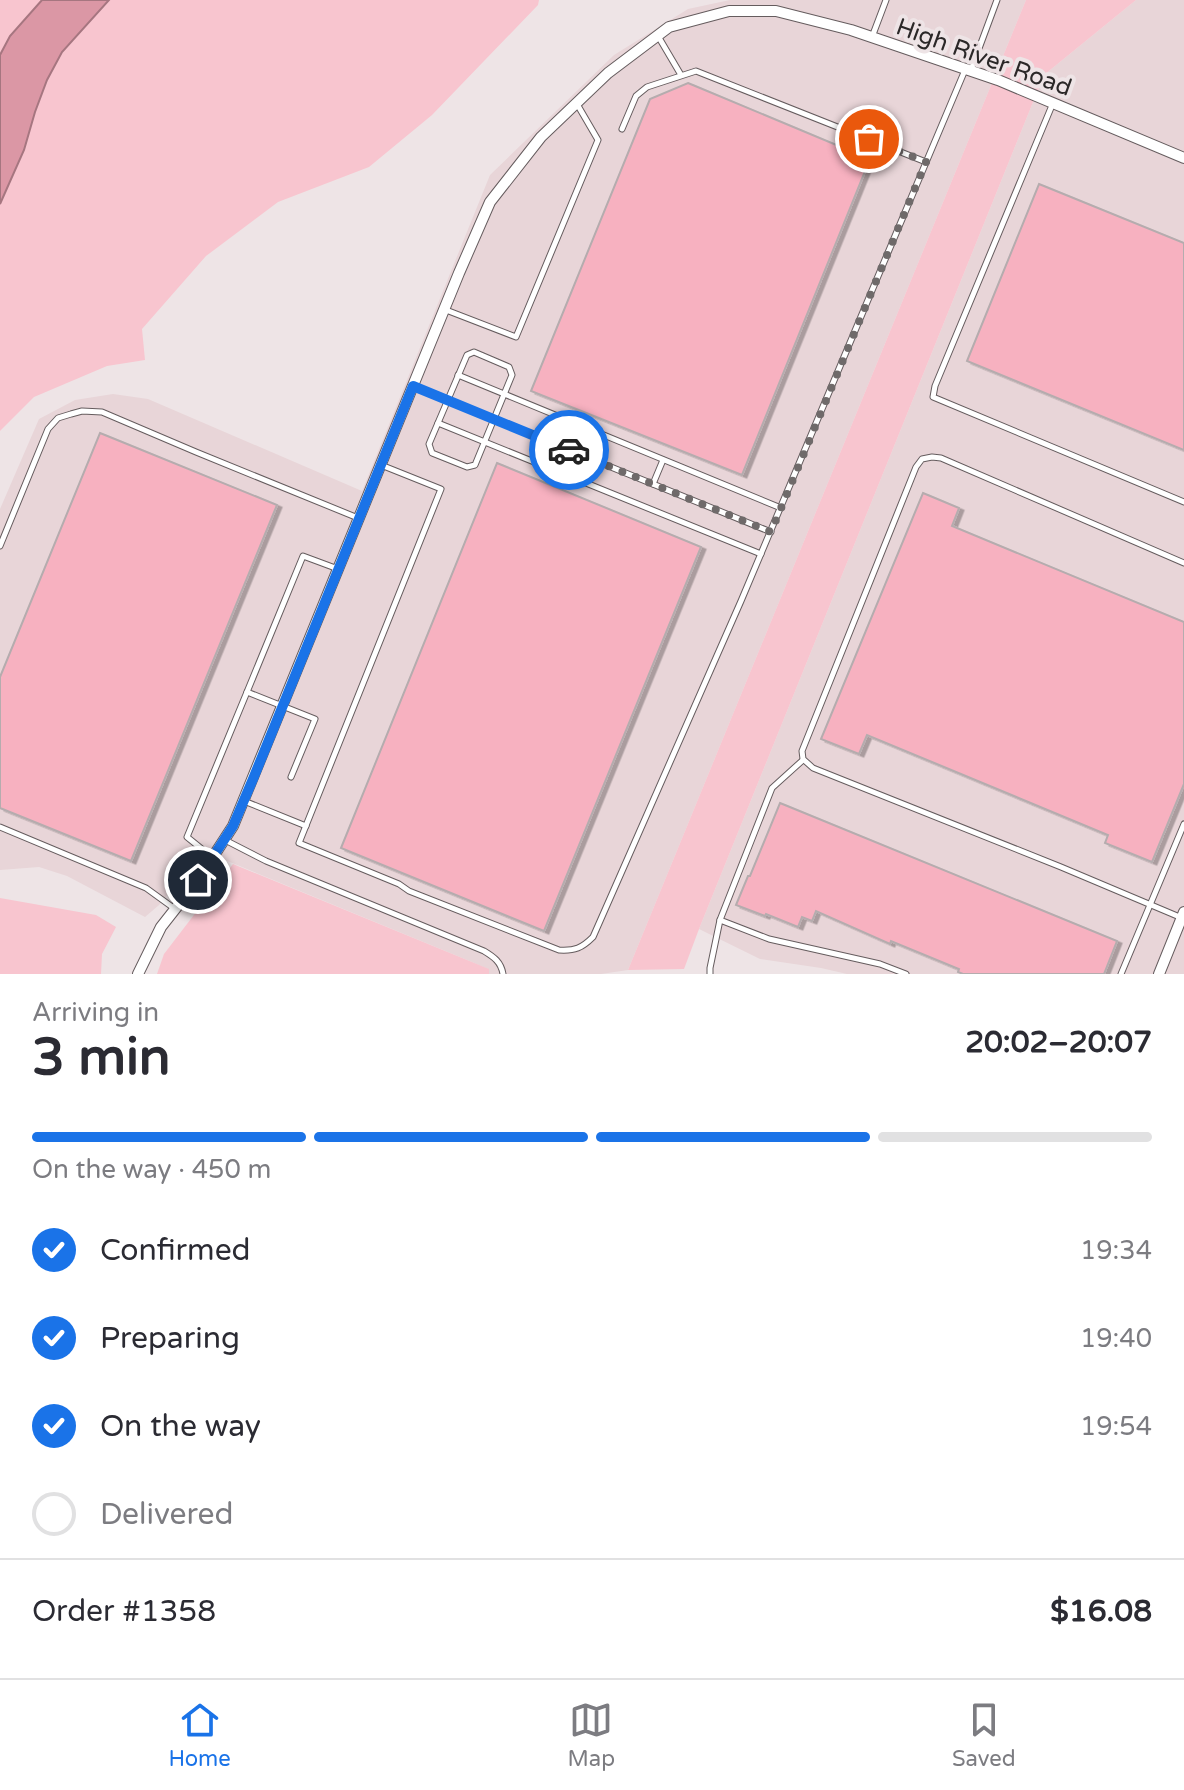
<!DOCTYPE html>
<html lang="en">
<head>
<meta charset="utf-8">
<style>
	:root { --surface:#fff; --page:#f7f7f7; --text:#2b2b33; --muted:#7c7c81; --line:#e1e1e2; --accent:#1a73e8 }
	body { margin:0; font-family:"Varela Round",sans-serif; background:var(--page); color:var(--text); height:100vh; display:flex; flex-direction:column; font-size:30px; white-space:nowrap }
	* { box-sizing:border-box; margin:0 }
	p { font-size:26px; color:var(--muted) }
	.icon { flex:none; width:44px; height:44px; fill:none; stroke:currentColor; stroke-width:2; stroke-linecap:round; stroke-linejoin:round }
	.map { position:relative; height:974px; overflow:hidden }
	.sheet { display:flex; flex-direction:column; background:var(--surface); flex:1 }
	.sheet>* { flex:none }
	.pin { position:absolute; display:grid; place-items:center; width:68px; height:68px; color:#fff; margin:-34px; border:4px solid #fff; border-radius:50%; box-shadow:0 2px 8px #0007 }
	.courier { position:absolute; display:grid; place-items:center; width:80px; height:80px; margin:-40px; border:6px solid #1a73e8; border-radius:50%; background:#fff; color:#222; box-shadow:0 2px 10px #0007 }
	.headline em { font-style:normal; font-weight:700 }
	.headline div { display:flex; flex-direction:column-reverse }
	.headline { display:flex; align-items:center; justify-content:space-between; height:136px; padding:0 32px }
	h1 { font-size:52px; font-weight:700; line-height:60px }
	.bar { display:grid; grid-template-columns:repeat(4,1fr); gap:12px 8px; align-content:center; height:96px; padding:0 32px }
	.bar i { height:10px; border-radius:6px; background:var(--line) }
	.bar .selected { background:var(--accent) }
	.bar p { grid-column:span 4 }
	.line { display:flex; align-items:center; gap:20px; padding:0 32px; border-top:2px solid var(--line) }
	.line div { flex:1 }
	ol { padding:0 32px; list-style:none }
	li { display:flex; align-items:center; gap:24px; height:88px }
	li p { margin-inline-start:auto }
	li .icon { padding:8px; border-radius:50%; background:var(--accent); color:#fff; stroke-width:4 }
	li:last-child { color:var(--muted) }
	li i { width:44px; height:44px; border:4px solid var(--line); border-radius:50% }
	.dock { display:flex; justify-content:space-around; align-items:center; height:112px; border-top:2px solid var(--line); background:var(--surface); font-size:22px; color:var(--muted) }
	.dock a { display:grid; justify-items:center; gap:4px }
	.dock .selected { color:var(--accent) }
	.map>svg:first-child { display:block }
</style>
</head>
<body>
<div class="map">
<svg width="1184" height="974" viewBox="0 0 1184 974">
	<defs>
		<filter id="shadow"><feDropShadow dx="4.5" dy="2.5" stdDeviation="0" flood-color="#0004"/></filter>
	</defs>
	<rect width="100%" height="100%" fill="#eee4e6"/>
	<g fill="#e8d5d8">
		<polygon points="730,0 1026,0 628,970 601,974 489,974 488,969 472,962 203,851 159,905 145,917 67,876 39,867 0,870 0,509 39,419 75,400 113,394 148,399 362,491 490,175 614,55 688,9"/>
		<polygon points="1136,0 1184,0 1184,974 847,974 821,968 760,959 699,929 1044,75"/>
	</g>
	<g fill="#f8c5cf">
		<polygon points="0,0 539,0 538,5 432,115 369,167 278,202 206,256 142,329 145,360 107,366 34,397 0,431"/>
		<polygon points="1026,0 1136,0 1044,75 699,929 684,969 628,970"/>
		<polygon points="233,864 472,962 489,969 489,974 157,974 164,954"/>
		<polygon points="0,898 96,915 116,927 102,954 101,974 0,974"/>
	</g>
	<polygon fill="#db97a5" stroke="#a67680" stroke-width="2" points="42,0 109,0 62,52 47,80 35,112 24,150 0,204 0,55 10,36"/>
	<g fill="#f7b1c0" stroke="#b5acae" stroke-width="2" filter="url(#shadow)">
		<polygon points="688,83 870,159 742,475 531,391 650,99"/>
		<polygon points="1039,184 1184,243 1184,450 967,361"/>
		<polygon points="100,433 277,505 131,861 0,808 0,677"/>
		<polygon points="497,463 701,547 544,931 341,848"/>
		<polygon points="923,493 959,508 952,526 1184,622 1184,784 1152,862 1105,843 1108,835 867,735 859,754 821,739"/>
		<polygon points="780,803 1117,941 1104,974 963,974 958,972 959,969 891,941 890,944 816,911 812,921 802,917 798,927 766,914 765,916 736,905 748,876 750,876"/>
	</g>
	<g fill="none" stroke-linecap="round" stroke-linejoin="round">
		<defs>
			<g id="lane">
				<polyline points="658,36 681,75"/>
				<polyline points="872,37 886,0"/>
				<polyline points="971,70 997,0"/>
				<polyline points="1053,103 935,386 933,397 1184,502"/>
				<polyline points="622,129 636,96 647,87 696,71 926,162"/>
				<polyline points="446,310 516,337 598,140 577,104"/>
				<polygon points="474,352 509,367 512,375 475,465 467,467 432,453 429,444 467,355"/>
				<polyline points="458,375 781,508"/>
				<polyline points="414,387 771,532"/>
				<polyline points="438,423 761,554"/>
				<path d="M 381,465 L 441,489 L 299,843 L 399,884 L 409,891 L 559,950 C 575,951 582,948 593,937 L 741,601 L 965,70"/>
				<polyline points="653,484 663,460"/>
				<polyline points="0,546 48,429 58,418 71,414 82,411 102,412 196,452 358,518"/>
				<polyline points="803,760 772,788 720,920 769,939 880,964 906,974"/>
				<polyline points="291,777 315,719 247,692 303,556 338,569"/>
				<polyline points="244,801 306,826"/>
				<polyline points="0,827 146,888 175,909"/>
				<path d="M 225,840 L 266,861 L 484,951 C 494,957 501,962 503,974"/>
				<polyline points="213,858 187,837 247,692"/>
				<polyline points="1182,918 1061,867 813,768 803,759 802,751 916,467 922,459 932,457 941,458 1184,563"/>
				<polyline points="710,974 710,968 720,920"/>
				<polyline points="1121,974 1184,824"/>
			</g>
			<g id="street">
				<polyline points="138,974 161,927 198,880 233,826 459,273 490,202 541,137 608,73 669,27 729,11 776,11 851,30 998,80 1184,158"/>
				<polyline points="1159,974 1184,912"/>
			</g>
		</defs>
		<use href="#lane" stroke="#655c5e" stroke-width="7"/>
		<use href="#street" stroke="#655c5e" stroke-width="12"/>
		<use href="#lane" stroke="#fff" stroke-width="5"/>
		<use href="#street" stroke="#fff" stroke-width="10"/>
	</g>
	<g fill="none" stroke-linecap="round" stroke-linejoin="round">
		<polyline stroke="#6f6a6a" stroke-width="8" stroke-dasharray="0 14.4" points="569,450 771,532 926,162 869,139"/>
		<polyline stroke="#1a73e8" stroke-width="10" points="198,880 233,826 253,779 413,386 569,450"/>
	</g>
	<g text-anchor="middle" stroke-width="8" stroke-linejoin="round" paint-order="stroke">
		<g font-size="24" fill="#2b2828" stroke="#eee4e6">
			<text transform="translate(984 57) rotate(20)" y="8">High River Road</text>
		</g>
	</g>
</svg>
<div class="pin" style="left:869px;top:139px;background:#ea580c"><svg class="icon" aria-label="bag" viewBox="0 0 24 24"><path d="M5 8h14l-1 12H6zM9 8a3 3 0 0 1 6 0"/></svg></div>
<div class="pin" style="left:198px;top:880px;background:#1f2937"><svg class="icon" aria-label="home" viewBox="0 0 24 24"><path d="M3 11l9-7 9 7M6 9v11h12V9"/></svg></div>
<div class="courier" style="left:569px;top:450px"><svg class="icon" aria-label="car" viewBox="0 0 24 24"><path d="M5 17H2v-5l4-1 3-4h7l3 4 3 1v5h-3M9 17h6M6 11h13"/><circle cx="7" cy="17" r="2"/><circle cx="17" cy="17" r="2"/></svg></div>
</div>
<section class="sheet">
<div class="headline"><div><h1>3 min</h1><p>Arriving in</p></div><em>20:02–20:07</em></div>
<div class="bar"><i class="selected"></i><i class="selected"></i><i class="selected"></i><i></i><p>On the way · 450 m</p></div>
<ol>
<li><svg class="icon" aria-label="check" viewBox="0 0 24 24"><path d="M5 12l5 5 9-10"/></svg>Confirmed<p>19:34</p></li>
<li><svg class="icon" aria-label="check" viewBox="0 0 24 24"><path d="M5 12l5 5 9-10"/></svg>Preparing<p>19:40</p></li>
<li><svg class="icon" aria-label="check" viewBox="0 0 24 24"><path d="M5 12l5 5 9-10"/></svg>On the way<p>19:54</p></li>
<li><i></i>Delivered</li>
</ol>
<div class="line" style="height:104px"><div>Order #1358</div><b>$16.08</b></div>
</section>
<nav class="dock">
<a class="selected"><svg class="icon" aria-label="home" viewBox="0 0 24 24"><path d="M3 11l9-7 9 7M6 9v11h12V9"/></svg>Home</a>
<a><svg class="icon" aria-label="map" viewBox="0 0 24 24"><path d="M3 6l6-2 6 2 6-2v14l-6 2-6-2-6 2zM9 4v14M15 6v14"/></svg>Map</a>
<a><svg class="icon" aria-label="saved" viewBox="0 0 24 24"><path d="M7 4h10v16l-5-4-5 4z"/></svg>Saved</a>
</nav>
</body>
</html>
